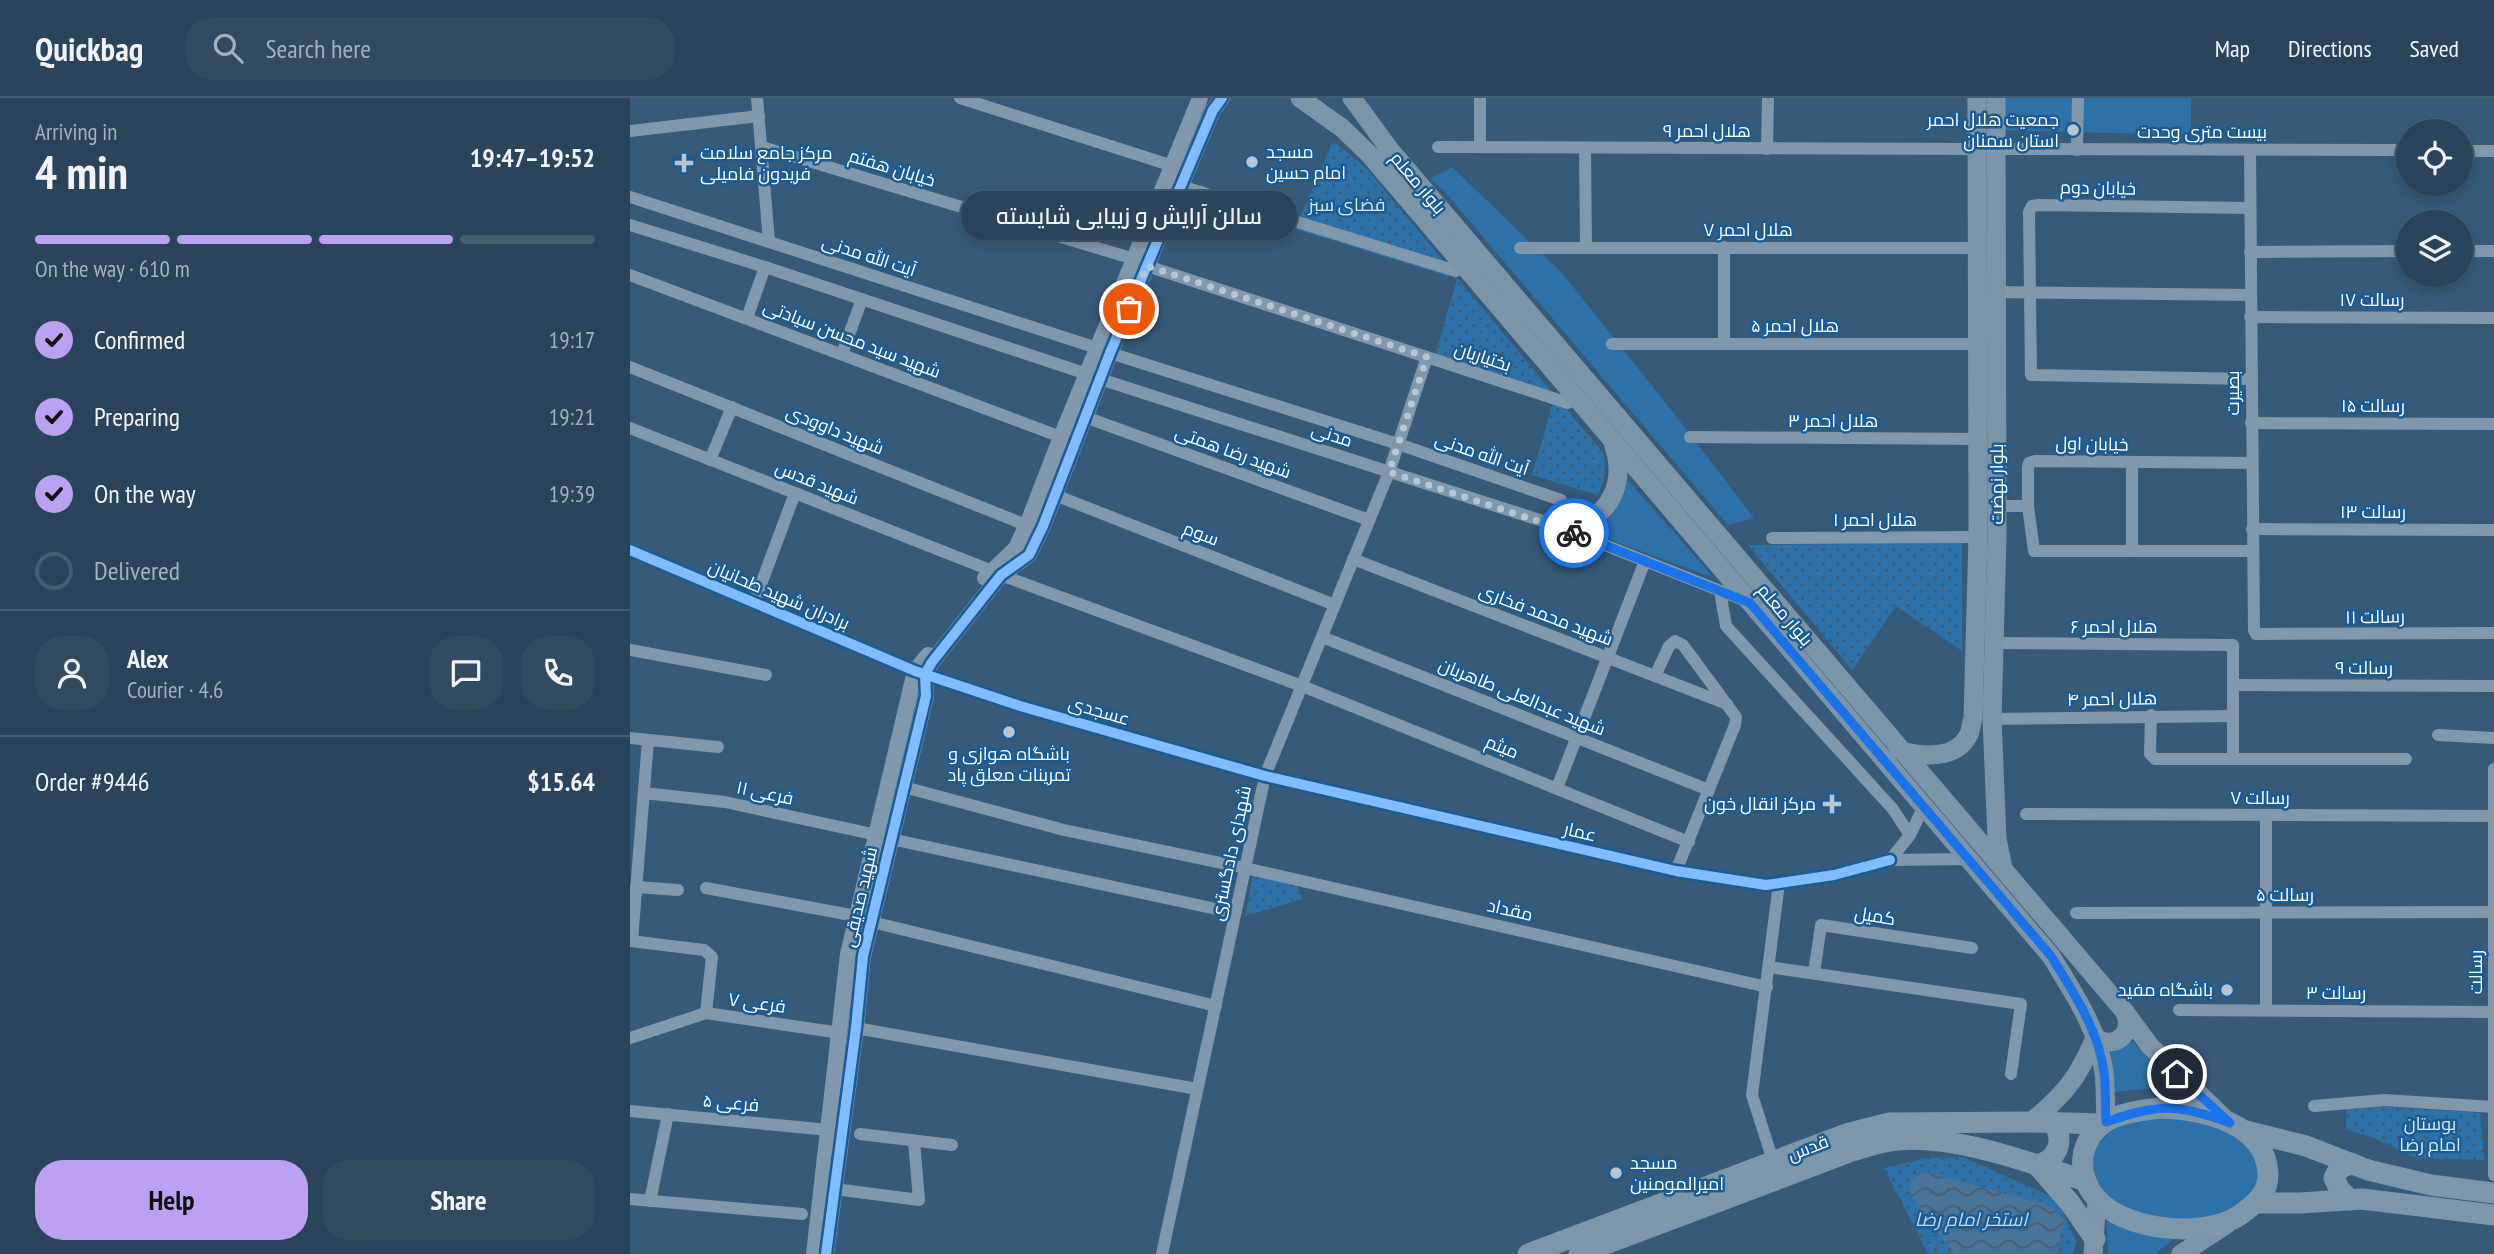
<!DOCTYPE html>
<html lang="en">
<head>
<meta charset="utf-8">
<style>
	:root { --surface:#29445b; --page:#314b61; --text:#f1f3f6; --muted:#a5b0bb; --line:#455c71; --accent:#bca0f2 }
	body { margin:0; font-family:"PT Sans Narrow",Cairo,sans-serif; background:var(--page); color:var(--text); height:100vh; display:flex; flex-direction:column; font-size:26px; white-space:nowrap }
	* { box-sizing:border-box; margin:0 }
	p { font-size:23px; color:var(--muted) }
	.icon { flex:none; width:38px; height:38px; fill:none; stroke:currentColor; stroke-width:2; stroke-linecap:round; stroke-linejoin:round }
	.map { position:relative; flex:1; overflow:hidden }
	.sheet { display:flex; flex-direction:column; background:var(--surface); width:630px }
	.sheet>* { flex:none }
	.buttons { position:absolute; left:1766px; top:21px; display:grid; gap:14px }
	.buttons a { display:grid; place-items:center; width:77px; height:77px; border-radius:50%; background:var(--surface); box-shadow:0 4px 10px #0003,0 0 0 2px var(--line); font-size:35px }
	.pin { position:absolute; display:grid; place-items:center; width:60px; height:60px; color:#fff; margin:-30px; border:4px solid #fff; border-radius:50%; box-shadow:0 2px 7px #0007 }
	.courier { position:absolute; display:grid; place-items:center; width:70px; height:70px; margin:-35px; border:5px solid #1a73e8; border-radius:50%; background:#fff; color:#222; box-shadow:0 2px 9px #0007 }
	.bubble { position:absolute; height:49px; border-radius:24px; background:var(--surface); box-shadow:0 4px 10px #0003,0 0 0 2px var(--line); font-size:23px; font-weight:600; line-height:49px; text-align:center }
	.headline em { font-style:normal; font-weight:600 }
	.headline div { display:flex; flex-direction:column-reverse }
	.headline { display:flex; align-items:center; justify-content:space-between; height:119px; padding:0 35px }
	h1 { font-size:46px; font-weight:600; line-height:52px }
	.bar { display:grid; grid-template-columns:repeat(4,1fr); gap:10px 7px; align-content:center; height:84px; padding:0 35px }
	.bar i { height:9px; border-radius:5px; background:var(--line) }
	.bar .current { background:var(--accent) }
	.bar p { grid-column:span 4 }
	.line { display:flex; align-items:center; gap:18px; padding:0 35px; border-top:2px solid var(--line) }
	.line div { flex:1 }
	.round { display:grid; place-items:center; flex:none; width:74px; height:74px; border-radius:28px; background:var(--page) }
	ol { padding:0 35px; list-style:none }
	li { display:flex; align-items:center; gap:21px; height:77px }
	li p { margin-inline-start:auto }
	li .icon { padding:7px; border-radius:50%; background:var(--accent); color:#111; stroke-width:4 }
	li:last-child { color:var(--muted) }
	li i { width:38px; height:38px; border:4px solid var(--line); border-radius:50% }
	.action { display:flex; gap:14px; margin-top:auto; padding:14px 35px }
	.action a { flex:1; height:80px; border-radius:28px; background:var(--accent); color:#111; font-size:28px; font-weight:600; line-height:80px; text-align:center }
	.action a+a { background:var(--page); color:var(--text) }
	header { display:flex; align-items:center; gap:42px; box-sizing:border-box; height:98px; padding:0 35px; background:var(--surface); border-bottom:2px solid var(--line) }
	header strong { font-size:33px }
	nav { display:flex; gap:38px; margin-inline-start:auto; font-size:24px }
	.search { width:490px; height:63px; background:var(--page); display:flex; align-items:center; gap:18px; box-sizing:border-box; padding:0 24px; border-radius:28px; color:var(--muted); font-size:26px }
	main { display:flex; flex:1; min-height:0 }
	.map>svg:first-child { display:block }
</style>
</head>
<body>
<header>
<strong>Quickbag</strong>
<div class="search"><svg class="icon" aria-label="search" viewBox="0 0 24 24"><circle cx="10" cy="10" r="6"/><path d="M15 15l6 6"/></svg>Search here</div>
<nav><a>Map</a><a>Directions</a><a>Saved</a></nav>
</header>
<main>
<section class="sheet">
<div class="headline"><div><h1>4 min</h1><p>Arriving in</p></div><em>19:47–19:52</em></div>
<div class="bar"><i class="current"></i><i class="current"></i><i class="current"></i><i></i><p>On the way · 610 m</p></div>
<ol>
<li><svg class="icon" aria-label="check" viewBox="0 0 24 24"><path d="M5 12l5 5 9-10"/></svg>Confirmed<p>19:17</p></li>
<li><svg class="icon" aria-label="check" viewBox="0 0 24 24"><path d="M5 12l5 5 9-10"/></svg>Preparing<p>19:21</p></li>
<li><svg class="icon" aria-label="check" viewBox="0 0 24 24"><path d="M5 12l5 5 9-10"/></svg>On the way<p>19:39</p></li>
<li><i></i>Delivered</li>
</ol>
<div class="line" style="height:126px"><a class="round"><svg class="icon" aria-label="person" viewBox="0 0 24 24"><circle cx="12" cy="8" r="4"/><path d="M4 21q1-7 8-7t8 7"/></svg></a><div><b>Alex</b><p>Courier · 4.6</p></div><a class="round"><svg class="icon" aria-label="chat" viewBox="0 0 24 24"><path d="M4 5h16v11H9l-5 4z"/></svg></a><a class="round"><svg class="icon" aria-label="phone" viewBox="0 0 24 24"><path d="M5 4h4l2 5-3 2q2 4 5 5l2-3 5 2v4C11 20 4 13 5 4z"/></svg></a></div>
<div class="line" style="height:91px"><div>Order #9446</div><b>$15.64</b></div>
<div class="action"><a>Help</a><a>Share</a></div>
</section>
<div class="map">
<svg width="1864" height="1156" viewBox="0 0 1864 1156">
	<defs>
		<pattern id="park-dots" width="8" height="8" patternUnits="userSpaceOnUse" patternTransform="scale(1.75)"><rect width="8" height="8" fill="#2d71a9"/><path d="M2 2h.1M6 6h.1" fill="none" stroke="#405b71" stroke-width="1.8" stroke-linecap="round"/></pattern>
		<pattern id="water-waves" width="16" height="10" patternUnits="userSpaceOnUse" patternTransform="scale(1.75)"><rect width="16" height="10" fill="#477399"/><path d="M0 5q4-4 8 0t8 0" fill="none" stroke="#4a5c6b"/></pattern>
	</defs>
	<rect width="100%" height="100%" fill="#375a79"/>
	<g fill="#2d71a9">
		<polygon points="1366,0 1561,0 1561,37 1366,32"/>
		<polygon points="822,69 932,175 1046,318 1124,420 1098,427 814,93 800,81"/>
		<polygon points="997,381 1084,480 959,434 990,400"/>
		<polygon points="1503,944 1545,988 1484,994 1480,953"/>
		<path d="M 1528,1015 C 1560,1020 1625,1030 1629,1070 C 1631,1086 1624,1097 1612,1107 C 1607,1111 1599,1113 1593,1115 C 1558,1129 1522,1123 1489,1106 C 1480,1102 1470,1096 1465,1086 C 1461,1078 1462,1064 1461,1055 C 1483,1028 1495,1024 1528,1015 Z"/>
		<polygon points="1476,1120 1546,1139 1525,1156 1478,1156"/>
	</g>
	<g fill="url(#park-dots)">
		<path d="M 703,43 L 736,70 L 973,355 C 977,371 975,382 968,397 L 902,377 L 924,301 L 803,266 L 827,181 L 665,131 Z"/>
		<polygon points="1332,445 1332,553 1266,508 1222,572 1118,447"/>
		<polygon points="623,777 667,788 672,801 615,818"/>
		<polygon points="1717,1006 1850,1015 1854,1062 1786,1060 1742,1039 1716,1032"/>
		<polygon points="1333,1059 1427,1101 1446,1143 1443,1156 1298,1156 1254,1070 1297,1060"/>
	</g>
	<polygon fill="url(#water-waves)" points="1296,1074 1420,1108 1429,1115 1434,1124 1426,1156 1325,1156 1280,1096 1281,1084 1290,1075"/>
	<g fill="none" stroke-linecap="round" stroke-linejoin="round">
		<g stroke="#8197ab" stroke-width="12">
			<polyline points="127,0 139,144"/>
			<polyline points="330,0 543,68"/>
			<polyline points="850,0 850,49"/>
			<polyline points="0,33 129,18"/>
			<polyline points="132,49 504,161"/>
			<polyline points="808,49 1346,51"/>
			<polyline points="955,50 956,149"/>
			<polyline points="1137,51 1138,0"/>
			<polyline points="1366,51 1778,52"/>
			<polyline points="1447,52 1448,0"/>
			<polyline points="1620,52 1624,532 1626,536 1864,535"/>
			<polyline points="1830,53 1864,53"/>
			<polyline points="551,88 826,173"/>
			<polyline points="0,99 467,250"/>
			<polyline points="1620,110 1408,107 1402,108 1399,114 1401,277 1621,281"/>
			<polyline points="0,127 135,169 457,276"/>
			<polyline points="1094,149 1094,246"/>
			<polyline points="890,150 1347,150"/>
			<polyline points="1830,153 1864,153"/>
			<polyline points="1620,154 1778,153"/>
			<polyline points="517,168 938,305"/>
			<polyline points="0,177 431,339"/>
			<polyline points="1366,194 1620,197"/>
			<polyline points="1620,219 1864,220"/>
			<polyline points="117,220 135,169"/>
			<polyline points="982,246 1347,246"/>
			<polyline points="480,255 768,346 931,402"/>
			<polyline points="212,256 232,201"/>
			<polyline points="0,269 396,427"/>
			<polyline points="470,281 922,426 1116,503"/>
			<polyline points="455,319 739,422"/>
			<polyline points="1621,325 1864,326"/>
			<polyline points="0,330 360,472"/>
			<polyline points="1060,339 1347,341"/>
			<polyline points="80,362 102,309"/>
			<polyline points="1621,365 1405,363 1399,365 1398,370 1398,408 1404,453 1622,453"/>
			<polyline points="425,397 705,507"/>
			<polyline points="1367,408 1398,408"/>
			<polyline points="1622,431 1864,432"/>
			<polyline points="1142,440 1348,439"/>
			<polyline points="0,452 285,573"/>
			<polyline points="1502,453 1502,365"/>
			<polyline points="723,461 1097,606"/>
			<polyline points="371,477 672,588 1059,744"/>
			<polyline points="1090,493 1096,528 1262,710 1280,737"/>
			<polyline points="124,505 165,395"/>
			<polyline points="692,539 1079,692"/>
			<polyline points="1364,545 1603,547 1603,661"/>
			<polyline points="0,552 136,577"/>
			<polyline points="295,576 390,608 635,678 1046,773 1136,787 1204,777 1260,762"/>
			<polyline points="1025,578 1039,548 1045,543 1053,547 1106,619 1105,627 1046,773"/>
			<polyline points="1604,587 1864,588"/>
			<polyline points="1521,617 1520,656 1525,661 1776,661"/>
			<polyline points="1362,621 1603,618"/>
			<polyline points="1808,637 1864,640"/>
			<polyline points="0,640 88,649"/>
			<polyline points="1864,671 1864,1077"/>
			<polyline points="274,689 434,732 615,770 1137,889"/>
			<polyline points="927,690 1015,463"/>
			<polyline points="14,695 95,704 247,737"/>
			<polyline points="1294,708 1280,737 1260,762 1340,761"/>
			<polyline points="1396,716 1864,718"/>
			<polyline points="261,741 605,815"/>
			<polyline points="6,789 48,792"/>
			<polyline points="76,790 226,818"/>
			<polyline points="1446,815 1864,814"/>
			<polyline points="242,824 586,908"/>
			<polyline points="0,843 74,852 82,859 76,915"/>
			<polyline points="2,843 18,642"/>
			<polyline points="1139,869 1391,906 1381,976"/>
			<polyline points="1184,875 1191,827 1342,850"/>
			<polyline points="1549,912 1864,914"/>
			<polyline points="1636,912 1636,717"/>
			<polyline points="226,930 567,991"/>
			<polyline points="0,940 76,915 210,935"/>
			<polyline points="1684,1008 1754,1002 1864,1009"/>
			<polyline points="0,1013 199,1032"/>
			<polyline points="230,1036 322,1047"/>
			<polyline points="1143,1063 1122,997 1149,785"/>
			<polyline points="205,1091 289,1102 284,1043"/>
			<polyline points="0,1101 172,1116"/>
			<polyline points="20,1103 38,1016"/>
			<polyline points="532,1156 635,678 759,374 797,259"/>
		</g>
		<g stroke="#8197ab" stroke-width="16">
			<polyline points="355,480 386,450 399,422 431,339 570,0"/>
			<polyline points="184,1156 218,856 285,573 298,557"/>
			<polyline points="196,1156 226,930 233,858 296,598 295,576 302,564 371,477 399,457 413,428 480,255 583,12 592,0"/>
		</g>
		<g stroke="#7c94a8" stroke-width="19">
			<path d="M 670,0 L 712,30 L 740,57 L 1421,858 C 1443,894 1469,932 1474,975 C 1476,991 1475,1008 1476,1024"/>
			<polyline points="722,0 760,52 1495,914 1520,948 1596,1022"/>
			<polyline points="1366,0 1367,439 1362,621 1367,741 1373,770"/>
			<path d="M 922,426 C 929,426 938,428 944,426 C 983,418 995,382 984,348"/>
			<path d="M 1269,652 C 1291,659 1327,662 1339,636 C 1341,632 1341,625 1343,620 L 1348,439 L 1347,0"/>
			<path d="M 1401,1024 C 1435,996 1448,980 1465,940 C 1485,952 1504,936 1495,914"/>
			<polyline points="1463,1156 1467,1101"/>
			<polyline points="1551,1156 1597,1126"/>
		</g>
		<g stroke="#7e96aa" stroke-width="21">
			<path d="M 1530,1010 C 1570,1011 1635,1024 1638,1075 C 1639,1095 1625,1106 1610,1117 C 1575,1141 1494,1133 1466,1100 C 1446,1077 1448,1044 1474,1025 C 1488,1015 1513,1012 1530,1010 Z"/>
			<path d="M 1423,1024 C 1435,1042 1428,1062 1407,1067 L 1440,1105 L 1465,1141"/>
			<polyline points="1616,1033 1676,1048 1738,1072 1801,1087 1864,1095"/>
			<path d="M 1720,1102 L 1710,1092 L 1704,1080 C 1708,1070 1713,1068 1723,1066"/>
			<polyline points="1627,1105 1670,1105 1732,1101 1864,1117"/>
			<polyline points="898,1156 1216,1036 1259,1025 1401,1024 1472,1026"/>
			<path d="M 949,1156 L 1222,1053 C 1234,1050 1246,1045 1259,1043 C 1319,1034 1398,1064 1456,1083"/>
		</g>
		<defs>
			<g id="cycleway">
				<polyline points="0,452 285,573 390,608 635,678 1046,773 1136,787 1204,777 1260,762"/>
				<polyline points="196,1156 226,930 233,858 296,598 295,576 302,564 371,477 399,457 413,428 480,255 583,12 592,0"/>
			</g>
		</defs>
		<use href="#cycleway" stroke="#1c5c94" stroke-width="15"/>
		<use href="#cycleway" stroke="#80bcff" stroke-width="10"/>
	</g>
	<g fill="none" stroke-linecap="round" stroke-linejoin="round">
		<polyline stroke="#b9c5d0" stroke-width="7" stroke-dasharray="0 12.6" points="499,211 517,168 797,259 759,374 944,435"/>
		<path stroke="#1a73e8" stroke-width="9" d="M 944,435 L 1120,505 L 1421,858 C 1443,894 1469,932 1474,975 C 1476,991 1475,1008 1476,1024 C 1528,1006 1547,1005 1600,1025 L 1547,976"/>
	</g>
	<g fill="#b9c5d0" stroke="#1c5c94" stroke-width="2.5">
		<circle cx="1443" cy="32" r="7"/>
		<circle cx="622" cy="64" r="7"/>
		<path d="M50.5 54.5h7v7h7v7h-7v7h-7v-7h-7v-7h7z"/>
		<circle cx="379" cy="634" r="7"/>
		<path d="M1198.5 695.5h7v7h7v7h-7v7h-7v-7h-7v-7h7z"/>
		<circle cx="1597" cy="892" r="7"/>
		<circle cx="986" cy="1075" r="7"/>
	</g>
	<g text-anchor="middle" stroke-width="5" stroke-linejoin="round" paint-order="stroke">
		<g font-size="18" fill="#fff" stroke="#1c5c94" text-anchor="end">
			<text x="1429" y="28">جمعیت هلال احمر<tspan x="1429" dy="21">استان سمنان</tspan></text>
			<text x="636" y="60" text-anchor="start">مسجد<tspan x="636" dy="21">امام حسین</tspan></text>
			<text x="70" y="61" text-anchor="start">مرکز جامع سلامت<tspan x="70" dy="21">فریدون فامیلی</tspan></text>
			<text x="379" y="662" text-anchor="middle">باشگاه هوازی و<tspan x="379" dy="21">تمرینات معلق پاد</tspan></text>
			<text x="1186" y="712">مرکز انقال خون</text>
			<text x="1583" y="898">باشگاه مفید</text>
			<text x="1000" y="1071" text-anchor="start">مسجد<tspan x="1000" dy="21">امیرالمومنین</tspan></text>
		</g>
		<g font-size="18" fill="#fff" stroke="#1c5c94">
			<text x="1077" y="39">هلال احمر ۹</text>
			<text x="1572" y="40">بیست متری وحدت</text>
			<text transform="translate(262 70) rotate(17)" y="6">خیابان هفتم</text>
			<text transform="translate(788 85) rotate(50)" y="6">بلوار معلم</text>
			<text transform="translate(1468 90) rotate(1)" y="6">خیابان دوم</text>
			<text x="1118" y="138">هلال احمر ۷</text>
			<text transform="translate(239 158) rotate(18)" y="6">آیت الله مدنی</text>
			<text x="1742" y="208">رسالت ۱۷</text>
			<text x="1165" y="234">هلال احمر ۵</text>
			<text transform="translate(222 241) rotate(21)" y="6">شهید سید محسن سیادتی</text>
			<text transform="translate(853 259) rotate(18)" y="6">بختیاریان</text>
			<text transform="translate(1603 295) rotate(-90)" y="6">بصیرت</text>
			<text x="1743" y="314">رسالت ۱۵</text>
			<text x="1203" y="329">هلال احمر ۳</text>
			<text transform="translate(205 332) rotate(22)" y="6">شهید داوودی</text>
			<text transform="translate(702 337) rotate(18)" y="6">مدنی</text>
			<text transform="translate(1462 346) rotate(1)" y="6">خیابان اول</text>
			<text transform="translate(603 354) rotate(20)" y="6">شهید رضا همتی</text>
			<text transform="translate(852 356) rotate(19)" y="6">آیت الله مدنی</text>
			<text transform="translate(187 385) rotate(22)" y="6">شهید قدس</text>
			<text transform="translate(1367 386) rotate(-90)" y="6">بلوار نهضت</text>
			<text x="1743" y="420">رسالت ۱۳</text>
			<text x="1245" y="428">هلال احمر ۱</text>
			<text transform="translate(571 436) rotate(21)" y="6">سوم</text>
			<text transform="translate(149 497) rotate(23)" y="6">برادران شهید طحانیان</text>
			<text transform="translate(916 517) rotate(21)" y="6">شهید محمد فخاری</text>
			<text transform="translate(1155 517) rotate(50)" y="6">بلوار معلم</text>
			<text transform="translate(1745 519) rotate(-1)" y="6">رسالت ۱۱</text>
			<text x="1484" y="535">هلال احمر ۶</text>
			<text x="1734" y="576">رسالت ۹</text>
			<text transform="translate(892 599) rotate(22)" y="6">شهید عبدالعلی طاهریان</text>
			<text transform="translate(1482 601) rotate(-1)" y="6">هلال احمر ۴</text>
			<text transform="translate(469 613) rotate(16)" y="6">عسجدی</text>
			<text transform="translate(872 649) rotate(22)" y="6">میثم</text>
			<text transform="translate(135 695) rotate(12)" y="6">فرعی ۱۱</text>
			<text x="1630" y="706">رسالت ۷</text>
			<text transform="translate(950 734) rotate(13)" y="6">عمار</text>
			<text transform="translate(601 755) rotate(-78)" y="6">شهدای دادگستری</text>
			<text x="1655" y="803">رسالت ۵</text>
			<text transform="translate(230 799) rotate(-77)" y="6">شهید صدیقی</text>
			<text transform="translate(880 812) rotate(13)" y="6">مقداد</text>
			<text transform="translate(1245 818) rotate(9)" y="6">کمیل</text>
			<text transform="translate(1846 874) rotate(-90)" y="6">رسالت</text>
			<text x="1706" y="901">رسالت ۳</text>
			<text transform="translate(127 905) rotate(8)" y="6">فرعی ۷</text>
			<text transform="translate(101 1005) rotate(5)" y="6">فرعی ۵</text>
			<text transform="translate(1178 1050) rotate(-21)" y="6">قدس</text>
		</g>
		<g font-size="18" fill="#d5eafb" stroke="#1c5c94">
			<text x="717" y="113">فضای سبز</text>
			<text x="1800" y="1032">بوستان<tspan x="1800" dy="21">امام رضا</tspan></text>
		</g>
		<g font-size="19" font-style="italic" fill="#bbdbf6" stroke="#1c5c94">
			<text x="1341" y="1128">استخر امام رضا</text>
		</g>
	</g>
</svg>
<div class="buttons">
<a><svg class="icon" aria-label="locate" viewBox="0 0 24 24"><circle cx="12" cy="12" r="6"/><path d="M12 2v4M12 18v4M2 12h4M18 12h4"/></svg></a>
<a><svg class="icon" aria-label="layers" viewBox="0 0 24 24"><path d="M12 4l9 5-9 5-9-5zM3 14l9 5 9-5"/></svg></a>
</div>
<div class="pin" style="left:499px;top:211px;background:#ea580c"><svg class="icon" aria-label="bag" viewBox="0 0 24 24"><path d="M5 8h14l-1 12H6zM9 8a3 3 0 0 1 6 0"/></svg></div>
<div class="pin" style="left:1547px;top:976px;background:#1f2937"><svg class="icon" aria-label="home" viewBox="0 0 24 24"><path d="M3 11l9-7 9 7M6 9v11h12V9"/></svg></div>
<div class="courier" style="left:944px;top:435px"><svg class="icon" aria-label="bike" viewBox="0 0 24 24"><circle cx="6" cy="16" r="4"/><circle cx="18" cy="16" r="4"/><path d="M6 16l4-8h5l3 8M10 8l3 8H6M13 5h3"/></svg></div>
<div class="bubble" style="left:331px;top:93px;width:336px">سالن آرایش و زیبایی شایسته</div>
</div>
</main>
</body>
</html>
